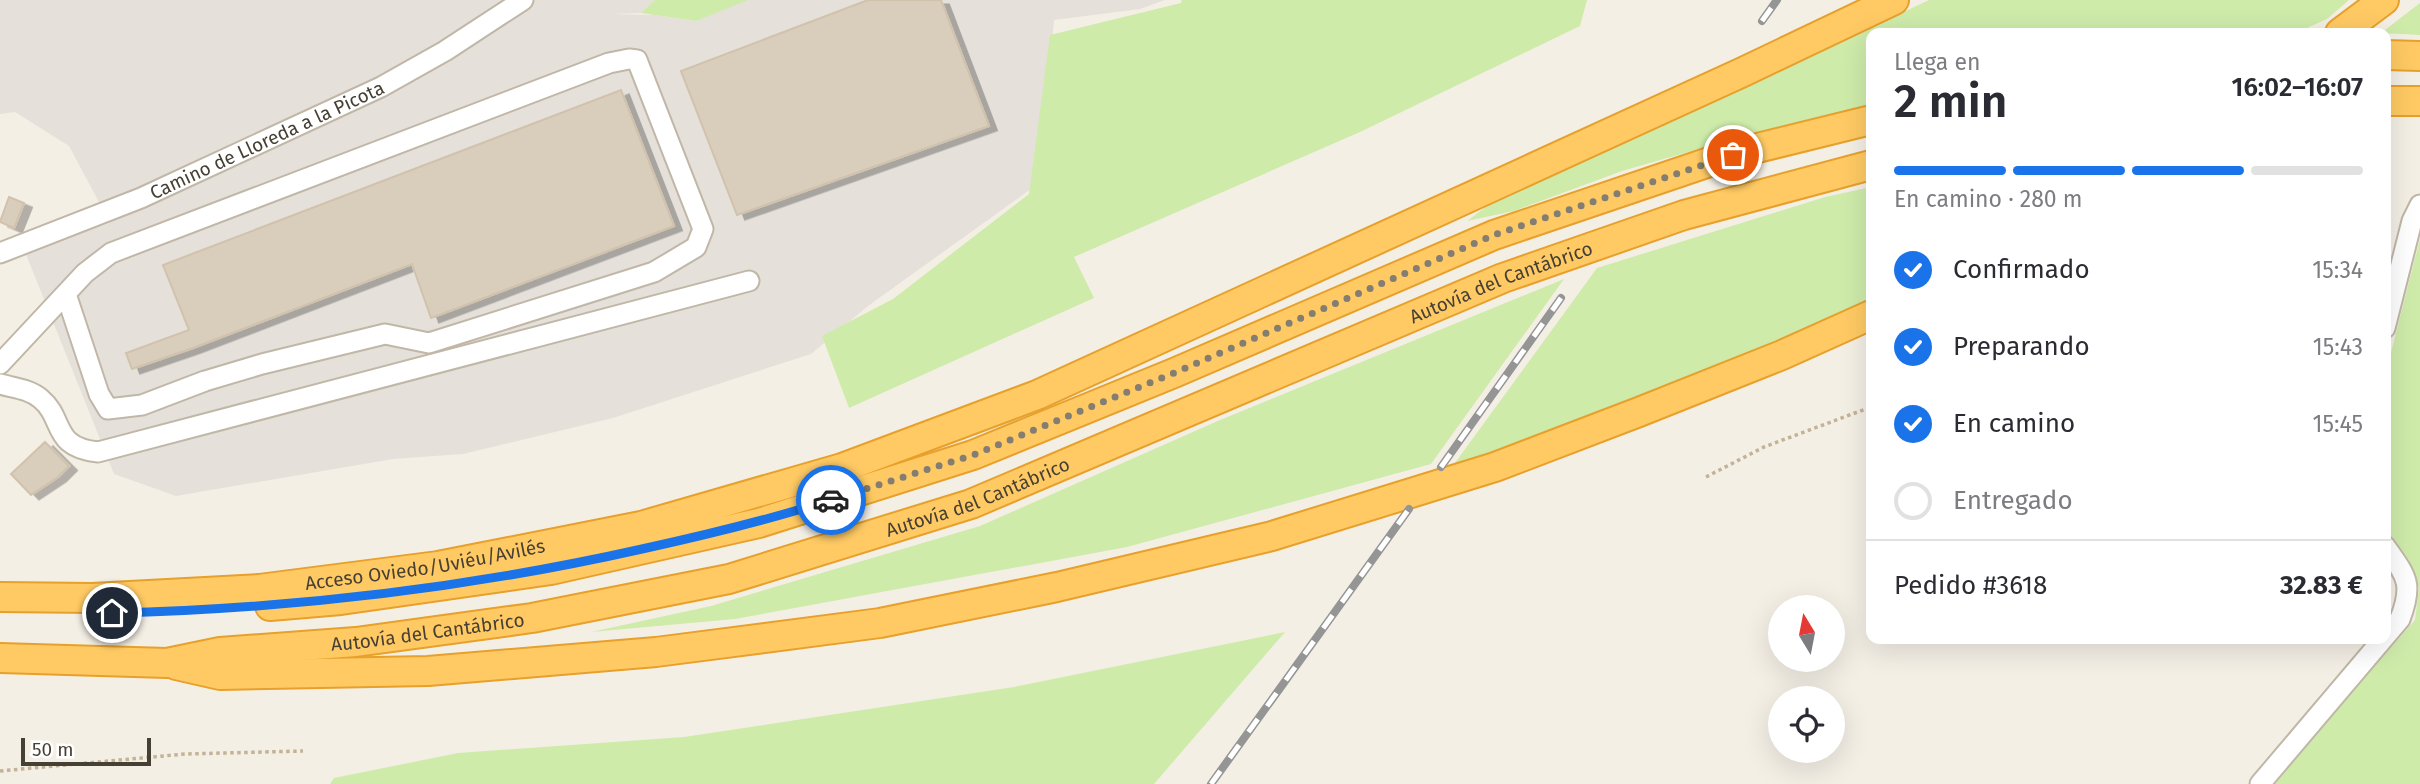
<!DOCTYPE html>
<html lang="es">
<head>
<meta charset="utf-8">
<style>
	:root { --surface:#fff; --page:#f7f7f7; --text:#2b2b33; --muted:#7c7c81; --line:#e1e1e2; --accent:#1a73e8 }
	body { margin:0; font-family:"Fira Sans",sans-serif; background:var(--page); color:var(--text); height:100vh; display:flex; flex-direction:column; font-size:26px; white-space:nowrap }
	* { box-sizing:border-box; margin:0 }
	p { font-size:23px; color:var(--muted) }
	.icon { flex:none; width:38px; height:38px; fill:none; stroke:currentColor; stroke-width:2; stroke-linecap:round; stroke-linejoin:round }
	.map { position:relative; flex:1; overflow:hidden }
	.sheet { position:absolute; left:1866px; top:28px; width:525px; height:616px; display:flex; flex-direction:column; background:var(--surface); border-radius:14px; box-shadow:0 7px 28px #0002 }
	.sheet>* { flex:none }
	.needle { width:46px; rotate:350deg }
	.fabs { position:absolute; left:1768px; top:595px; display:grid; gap:14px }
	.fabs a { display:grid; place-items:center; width:77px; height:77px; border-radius:50%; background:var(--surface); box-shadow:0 7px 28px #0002; font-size:35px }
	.scale { position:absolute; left:21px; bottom:18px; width:130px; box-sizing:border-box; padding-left:7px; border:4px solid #463f34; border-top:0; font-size:19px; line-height:24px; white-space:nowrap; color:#463f34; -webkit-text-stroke:5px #fff; paint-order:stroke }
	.pin { position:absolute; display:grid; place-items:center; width:60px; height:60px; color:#fff; margin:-30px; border:4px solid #fff; border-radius:50%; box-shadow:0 2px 7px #0007 }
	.courier { position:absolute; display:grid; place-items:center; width:70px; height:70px; margin:-35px; border:5px solid #1a73e8; border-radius:50%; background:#fff; color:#222; box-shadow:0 2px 9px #0007 }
	.overview em { font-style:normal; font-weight:600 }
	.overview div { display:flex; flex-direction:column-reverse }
	.overview { display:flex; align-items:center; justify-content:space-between; height:119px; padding:0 28px }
	h1 { font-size:46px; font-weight:600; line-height:52px }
	.bar { display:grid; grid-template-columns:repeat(4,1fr); gap:10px 7px; align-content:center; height:84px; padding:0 28px }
	.bar i { height:9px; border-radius:5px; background:var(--line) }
	.bar .active { background:var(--accent) }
	.bar p { grid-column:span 4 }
	.line { display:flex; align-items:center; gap:18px; padding:0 28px; border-top:2px solid var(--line) }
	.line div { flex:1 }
	ol { padding:0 28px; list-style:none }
	li { display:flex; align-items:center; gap:21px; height:77px }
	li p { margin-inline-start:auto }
	li .icon { padding:7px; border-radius:50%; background:var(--accent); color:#fff; stroke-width:4 }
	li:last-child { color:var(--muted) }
	li i { width:38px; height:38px; border:4px solid var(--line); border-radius:50% }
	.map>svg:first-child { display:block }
</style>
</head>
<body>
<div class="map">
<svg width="2420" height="784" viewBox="0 0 2420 784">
	<defs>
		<filter id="shadow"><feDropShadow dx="8" dy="4.5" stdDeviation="0" flood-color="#0004"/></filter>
	</defs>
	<rect width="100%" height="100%" fill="#f4efe5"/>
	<polygon fill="#e5e0da" points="0,0 655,0 641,13 611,14 654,15 696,21 736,0 1165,0 1140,9 1054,20 1038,184 868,306 811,354 613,418 463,454 393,459 176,496 114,474 25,252 110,223 69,146 15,112 0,114"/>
	<g fill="#ceebaa">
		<polygon points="655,0 748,0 696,21 641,13"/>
		<polygon points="1182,0 1587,0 1580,26 1360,132 1074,257 1094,298 849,408 822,336 893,299 1029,194 1050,35 1181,3"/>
		<polygon points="1929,0 2349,0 2327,19 2296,33 1871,33 1871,105 1761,131 1622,171 1514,211 1467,221 1506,192 1819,52"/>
		<polygon points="2420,3 2420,35 2381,33"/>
		<polygon points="1871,187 1871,303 1653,393 1452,467 1597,268 1825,197"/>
		<polygon points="2420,239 2420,784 2275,784 2336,710 2415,620 2419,588 2407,558 2385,527 2385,376"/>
		<polygon points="1564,279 1431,464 1127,547 735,619 591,632 711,606 980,526 1220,420"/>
		<polygon points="1285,632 1154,784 330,784 334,778 458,753 684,737 1014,687"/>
	</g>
	<g fill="#d9cdbc" stroke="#d1c2ac" stroke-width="2" filter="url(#shadow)">
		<polygon points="868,0 941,0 989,126 737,215 681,71"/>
		<polygon points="621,90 674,226 431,318 412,264 193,348 132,369 126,353 189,330 163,265"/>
		<polygon points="9,197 24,203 14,228 0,222"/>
		<polygon points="45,442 69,466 58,477 31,495 11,474"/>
	</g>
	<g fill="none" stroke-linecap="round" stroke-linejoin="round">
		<defs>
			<g id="minor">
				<path id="s1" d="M 0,253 L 141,198 L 381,87 L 445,51 L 523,0"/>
				<polyline points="2385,328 2412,221 2420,205"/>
				<polyline points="0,364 85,273 111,253 609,63 629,59 637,60 703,229 696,247 654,272 429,343 385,334 262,364 205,381 142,405 108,409 99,394 66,294"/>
				<path d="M 0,384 C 14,388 30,389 41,399 C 65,419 51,447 98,452 L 749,281"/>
				<path d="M 2260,784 L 2400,619 C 2414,583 2406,576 2385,546"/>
			</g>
			<g id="highway">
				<polyline points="2340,33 2384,0"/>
				<polyline points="2385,55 2420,56"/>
				<polyline points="2385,101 2420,101"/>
				<path id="s2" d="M 0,597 L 92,598 L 259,589 L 438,566 L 641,526 L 842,468 L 1037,395 L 1743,72 L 1894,0"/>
				<polyline points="270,606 341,600 551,570 759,523 973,455 1174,373 1494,235 1733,154 1871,120"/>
				<path id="s3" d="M 0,658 L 167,663 L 220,652 L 356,642 L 532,618 L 729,579 L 971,504 L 1503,278 L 1684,215 L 1871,165"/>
				<polyline points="176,665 220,675 428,671 656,652 880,623 1057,587 1272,536 1495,467 1639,412 1782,355 1871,315"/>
			</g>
		</defs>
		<use href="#minor" stroke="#c0b7a7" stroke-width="23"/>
		<use href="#highway" stroke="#e7a02b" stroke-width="32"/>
		<g stroke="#c2b397" stroke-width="3.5" stroke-dasharray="3.5 3.5" stroke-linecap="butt">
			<polyline points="1706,477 1764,447 1871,407"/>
			<polyline points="0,771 185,754 303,751"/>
		</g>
		<use href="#minor" stroke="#fff" stroke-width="19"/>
		<use href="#highway" stroke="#ffca64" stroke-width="28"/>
		<defs>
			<g id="rail">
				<polyline points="1762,21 1777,0"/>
				<polyline points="1441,467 1561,298"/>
				<polyline points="1211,784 1409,509"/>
			</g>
		</defs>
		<use href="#rail" stroke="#959595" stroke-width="8"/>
		<use href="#rail" stroke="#fff" stroke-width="5" stroke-dasharray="16" stroke-linecap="butt"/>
	</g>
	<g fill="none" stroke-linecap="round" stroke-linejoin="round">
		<polyline stroke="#837d72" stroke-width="7" stroke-dasharray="0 12.6" points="831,500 973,455 1174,373 1494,235 1733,155"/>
		<path stroke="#1a73e8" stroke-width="9" d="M 112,613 C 290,609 468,588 642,549 C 706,535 768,520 831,500"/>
	</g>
	<g text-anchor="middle" stroke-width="6" stroke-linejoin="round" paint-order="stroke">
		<g font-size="19" fill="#463f34" stroke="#fff">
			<text dy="7" stroke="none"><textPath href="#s1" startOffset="290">Camino de Lloreda a la Picota</textPath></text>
			<text dy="7" stroke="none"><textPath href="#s3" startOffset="1564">Autovía del Cantábrico</textPath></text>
			<text dy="7" stroke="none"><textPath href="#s3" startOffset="998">Autovía del Cantábrico</textPath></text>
			<text dy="7" stroke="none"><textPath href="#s2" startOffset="427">Acceso Oviedo/Uviéu/Avilés</textPath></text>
			<text dy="7" stroke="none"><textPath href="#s3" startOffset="430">Autovía del Cantábrico</textPath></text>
		</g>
	</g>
</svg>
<div class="fabs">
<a><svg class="needle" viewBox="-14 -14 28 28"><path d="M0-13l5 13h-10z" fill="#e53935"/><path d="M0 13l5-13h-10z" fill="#7c7c81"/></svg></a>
<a><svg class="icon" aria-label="locate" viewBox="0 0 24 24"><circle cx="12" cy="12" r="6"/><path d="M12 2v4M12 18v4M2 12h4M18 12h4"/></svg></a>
</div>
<div class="scale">50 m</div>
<div class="pin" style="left:1733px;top:155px;background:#ea580c"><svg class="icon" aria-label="bag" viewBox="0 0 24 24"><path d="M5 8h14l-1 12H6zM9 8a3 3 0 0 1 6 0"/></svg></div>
<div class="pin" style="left:112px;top:613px;background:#1f2937"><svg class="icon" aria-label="home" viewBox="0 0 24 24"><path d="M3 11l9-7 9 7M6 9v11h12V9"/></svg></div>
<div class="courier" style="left:831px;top:500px"><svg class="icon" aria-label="car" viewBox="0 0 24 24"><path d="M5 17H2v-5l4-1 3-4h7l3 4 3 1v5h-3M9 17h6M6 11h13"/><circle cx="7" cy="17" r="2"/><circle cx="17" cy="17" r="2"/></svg></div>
<section class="sheet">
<div class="overview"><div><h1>2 min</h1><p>Llega en</p></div><em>16:02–16:07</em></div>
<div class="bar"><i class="active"></i><i class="active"></i><i class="active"></i><i></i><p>En camino · 280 m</p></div>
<ol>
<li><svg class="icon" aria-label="check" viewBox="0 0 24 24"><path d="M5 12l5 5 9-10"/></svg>Confirmado<p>15:34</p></li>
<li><svg class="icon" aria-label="check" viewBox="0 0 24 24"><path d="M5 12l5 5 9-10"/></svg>Preparando<p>15:43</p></li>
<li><svg class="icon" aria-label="check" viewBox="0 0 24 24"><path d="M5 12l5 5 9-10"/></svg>En camino<p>15:45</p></li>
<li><i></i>Entregado</li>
</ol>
<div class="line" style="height:91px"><div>Pedido #3618</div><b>32.83 €</b></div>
</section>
</div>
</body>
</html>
